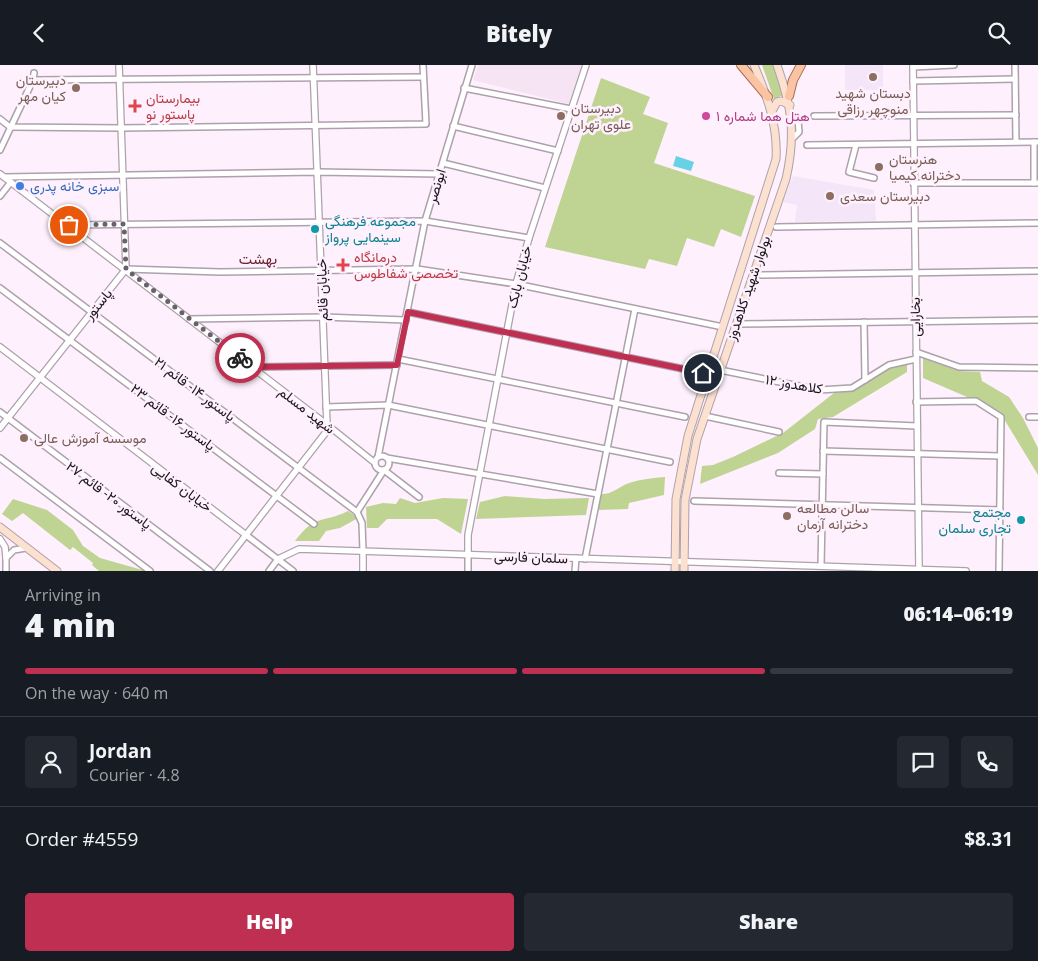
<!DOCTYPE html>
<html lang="en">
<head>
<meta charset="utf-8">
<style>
	:root { --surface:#171b24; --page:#242831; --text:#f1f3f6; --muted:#9ea1a6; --line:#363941; --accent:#bf2f52 }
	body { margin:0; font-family:"Open Sans",Vazirmatn,sans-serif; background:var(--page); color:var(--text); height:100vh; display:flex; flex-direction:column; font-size:19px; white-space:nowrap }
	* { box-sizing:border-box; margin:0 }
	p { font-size:16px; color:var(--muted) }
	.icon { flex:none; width:28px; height:28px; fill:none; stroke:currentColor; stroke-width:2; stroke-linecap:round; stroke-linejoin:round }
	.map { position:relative; height:506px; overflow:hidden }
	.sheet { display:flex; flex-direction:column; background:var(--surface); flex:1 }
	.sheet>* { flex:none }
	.pin { position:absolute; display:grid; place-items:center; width:42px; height:42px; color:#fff; margin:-21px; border:2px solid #fff; border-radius:50%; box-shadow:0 1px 5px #0007 }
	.courier { position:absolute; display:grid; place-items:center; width:50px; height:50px; margin:-25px; border:4px solid #bf2f52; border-radius:50%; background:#fff; color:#222; box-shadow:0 1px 6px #0007 }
	.summary em { font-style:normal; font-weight:800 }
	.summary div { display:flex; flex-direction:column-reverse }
	.summary { display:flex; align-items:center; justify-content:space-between; height:85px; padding:0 25px }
	h1 { font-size:32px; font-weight:800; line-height:38px }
	.bar { display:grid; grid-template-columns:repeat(4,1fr); gap:8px 5px; align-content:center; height:60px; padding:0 25px }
	.bar i { height:6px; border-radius:4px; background:var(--line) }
	.bar .active { background:var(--accent) }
	.bar p { grid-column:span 4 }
	.line { display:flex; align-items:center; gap:12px; padding:0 25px; border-top:1px solid var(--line) }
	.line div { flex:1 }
	.round { display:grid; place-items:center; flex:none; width:52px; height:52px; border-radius:5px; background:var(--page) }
	.primary-button { display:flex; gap:10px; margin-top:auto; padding:10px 25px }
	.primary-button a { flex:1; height:58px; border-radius:5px; background:var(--accent); color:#fff; font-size:20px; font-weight:800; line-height:58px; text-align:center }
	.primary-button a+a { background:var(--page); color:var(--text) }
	header { display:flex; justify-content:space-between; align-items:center; height:65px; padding:0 25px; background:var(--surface); font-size:22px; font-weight:800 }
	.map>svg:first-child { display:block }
</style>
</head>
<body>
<header><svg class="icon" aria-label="back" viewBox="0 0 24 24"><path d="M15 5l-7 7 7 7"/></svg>Bitely<svg class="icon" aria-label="search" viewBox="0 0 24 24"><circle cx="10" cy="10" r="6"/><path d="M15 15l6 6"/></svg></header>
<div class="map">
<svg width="1038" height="506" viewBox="0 0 1038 506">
	<rect width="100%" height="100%" fill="#fef0fc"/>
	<polygon fill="#f6e3f4" points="478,0 582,0 569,39 473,15"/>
	<g fill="#f4e5f8">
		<rect x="845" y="0" width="38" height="25"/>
		<polygon points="793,111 874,125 876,156 795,157 797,140 783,137"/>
	</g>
	<g fill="#bfd393">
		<polygon points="762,0 773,0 785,31 780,31 775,37"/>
		<polygon points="601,13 650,32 643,49 668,58 654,98 755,131 741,172 721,164 714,182 687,173 677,201 649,194 645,204 545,182"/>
		<polygon points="923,293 959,306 980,307 982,316 1009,332 1023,353 1038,383 1038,410 1004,354 995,344 923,313"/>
		<polygon points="907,298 907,307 833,352 818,354 815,364 778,388 700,419 702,401 713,400 733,392 783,368 834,328 855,325 888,304"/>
		<path d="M 665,412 L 664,430 L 629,438 L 628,444 L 598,445 L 600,429 C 612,430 618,422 629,418 C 641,414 653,413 665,412 Z"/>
		<polygon points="505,431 544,434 589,433 586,450 476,454 480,437"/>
		<polygon points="400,433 415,438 443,433 468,434 461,469 437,454 387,454 378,463 367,463 366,442 383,438 396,439"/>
		<polygon points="13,434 47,445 73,465 83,481 100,493 146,506 99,506 92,500 93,498 73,482 70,485 23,448 12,456 2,449"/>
		<path d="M 348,446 L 358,453 L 340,463 L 326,466 L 319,476 L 295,476 C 316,448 322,459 348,446 Z"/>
	</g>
	<polygon fill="#68d2e5" points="676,91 694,97 691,106 673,101"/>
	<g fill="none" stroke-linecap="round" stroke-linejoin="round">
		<defs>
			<g id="minor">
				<polyline points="1015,0 1016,77"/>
				<polyline points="913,2 954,0"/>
				<polyline points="33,15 423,12"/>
				<polyline points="913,16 1015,14"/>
				<polyline points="464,23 571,44"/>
				<polyline points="814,51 1016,50"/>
				<polyline points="0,54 10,62 121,63 426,59 423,0"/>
				<polyline points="453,61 558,86"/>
				<polyline points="792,74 799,67 798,55 793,56"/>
				<polyline points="1034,77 1034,118"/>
				<polyline points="807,80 1038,77"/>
				<polyline points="856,80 849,107 874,113"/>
				<polyline points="0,85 33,15 34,8"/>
				<polyline points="443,98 545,123"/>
				<polyline points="4,112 317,107 439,109"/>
				<polyline points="913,118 1038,118"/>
				<polyline points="0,131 11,117"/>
				<polyline points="69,160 425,156 529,173"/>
				<polyline points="776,162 1038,158"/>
				<polyline points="0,178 357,447 362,458 363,486"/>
				<polyline points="126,204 220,207 417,204 516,219 723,262"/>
				<polyline points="761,210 1038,206"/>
				<polyline points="0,223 314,459"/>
				<polyline points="408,247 703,308"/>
				<polyline points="189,254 323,252 406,255"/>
				<polyline points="864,257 865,315"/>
				<polyline points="736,259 1038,255"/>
				<polyline points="916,287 959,302 1038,303"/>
				<polyline points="398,294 685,352"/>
				<polyline points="252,302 397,300"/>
				<polyline points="725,306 819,325 852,323 889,300 916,294"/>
				<polyline points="916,337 976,336 1001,352 999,506"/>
				<polyline points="326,342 388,340 670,397"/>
				<polyline points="0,347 210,506"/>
				<polyline points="705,351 779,367"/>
				<polyline points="1029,352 1038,352"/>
				<polyline points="330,362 375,398"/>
				<polyline points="823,386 1000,391"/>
				<circle cx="382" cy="398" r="7"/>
				<polyline points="378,392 425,156 472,0"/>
				<polyline points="0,393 150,506"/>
				<polyline points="387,393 598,429"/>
				<polyline points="779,408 823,409"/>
				<polyline points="694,436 1000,445"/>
				<polyline points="357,447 384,405 419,432"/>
				<polyline points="246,470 293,506"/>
				<polyline points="585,494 635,244"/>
				<polyline points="821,501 824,357 917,361"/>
				<polyline points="6,506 6,493 14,485 26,483"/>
				<polyline points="269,506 278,494"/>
				<polyline points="468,506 468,490"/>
				<polyline points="575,506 576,493"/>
			</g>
			<g id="tertiary">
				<polyline points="313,0 327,360"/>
				<polyline points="913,0 919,504"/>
				<polyline points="0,109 330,362 218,506"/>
				<polyline points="0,282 246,470"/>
				<polyline points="0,363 126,204 119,0"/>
				<polyline points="0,474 5,482 6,493"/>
				<polyline points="468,490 468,470 516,219 529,173 586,0"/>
				<polyline points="278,494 299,484 966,506"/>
				<polyline points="363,506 363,486"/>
			</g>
			<g id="secondary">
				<polyline points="772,46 777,37 781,36 790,40"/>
				<polyline points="0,462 57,506"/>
				<path d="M 675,506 L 676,434 L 688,371 L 776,94 C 778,60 767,31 754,0"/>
				<path d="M 684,506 L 685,435 L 697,374 L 786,114 C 796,70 792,42 777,0"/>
			</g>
			<g id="primary">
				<polyline points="741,0 768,32"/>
				<polyline points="789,31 793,15 801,0"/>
			</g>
		</defs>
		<use href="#minor" stroke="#ada1ac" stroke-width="8"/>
		<use href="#tertiary" stroke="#ada1ac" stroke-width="8"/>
		<use href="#secondary" stroke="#ada1ac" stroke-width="9"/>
		<use href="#primary" stroke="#a96c4b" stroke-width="10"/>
		<use href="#minor" stroke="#fff" stroke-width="5"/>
		<use href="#tertiary" stroke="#fff" stroke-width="5.5"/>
		<use href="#secondary" stroke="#fce1d1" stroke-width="7"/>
		<use href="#primary" stroke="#fac3a3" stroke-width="8"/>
	</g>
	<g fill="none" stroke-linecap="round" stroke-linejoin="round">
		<polyline stroke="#6a6269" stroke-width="5" stroke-dasharray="0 9" points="69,160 124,159 126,204 240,293"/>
		<polyline stroke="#bf2f52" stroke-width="6" points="240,293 252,302 397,300 408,247 703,308"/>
	</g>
	<g fill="#8d6e63" stroke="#fef0fc" stroke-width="2">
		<circle cx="873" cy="12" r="5"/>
		<circle cx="76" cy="23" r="5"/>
		<circle cx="561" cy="51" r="5"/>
		<circle cx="879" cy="102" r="5"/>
		<circle cx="830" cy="131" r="5"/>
		<circle cx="24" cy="373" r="5"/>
		<circle cx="787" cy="451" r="5"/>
	</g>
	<g fill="#e0444e" stroke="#fef0fc" stroke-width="2">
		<path d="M132.5 33.5h5v5h5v5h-5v5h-5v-5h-5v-5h5z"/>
		<path d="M340.5 192.5h5v5h5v5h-5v5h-5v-5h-5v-5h5z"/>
	</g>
	<circle fill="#d1479c" stroke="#fef0fc" stroke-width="2" cx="706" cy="51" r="5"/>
	<circle fill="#3f7fe0" stroke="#fef0fc" stroke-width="2" cx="20" cy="121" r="5"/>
	<g fill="#0f9aa8" stroke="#fef0fc" stroke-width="2">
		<circle cx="315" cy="164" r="5"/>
		<circle cx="1021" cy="455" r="5"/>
	</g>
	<g text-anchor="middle" stroke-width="5" stroke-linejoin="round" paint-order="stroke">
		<g font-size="14" fill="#785e54" stroke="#fef0fc" text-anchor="start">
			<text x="66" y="20" text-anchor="end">دبیرستان<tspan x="66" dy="16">کیان مهر</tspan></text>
			<text x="873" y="33" text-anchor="middle">دبستان شهید<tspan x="873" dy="16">منوچهر رزاقی</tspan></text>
			<text x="571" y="48">دبیرستان<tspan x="571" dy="16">علوی تهران</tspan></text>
			<text x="889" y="99">هنرستان<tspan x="889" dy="16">دخترانه کیمیا</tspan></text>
			<text x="840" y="136">دبیرستان سعدی</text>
			<text x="34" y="378">موسسه آموزش عالی</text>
			<text x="797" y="448">سالن مطالعه<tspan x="797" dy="16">دخترانه آرمان</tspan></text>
		</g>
		<g font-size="14" fill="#be3a42" stroke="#fef0fc" text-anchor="start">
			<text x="146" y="38">بیمارستان<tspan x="146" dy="16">پاستور نو</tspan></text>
			<text x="354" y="197">درمانگاه<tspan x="354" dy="16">تخصصی شفاطوس</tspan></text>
		</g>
		<g font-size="14" fill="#b23c85" stroke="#fef0fc" text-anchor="start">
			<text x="716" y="56">هتل هما شماره ۱</text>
		</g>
		<g font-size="14" fill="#366cbe" stroke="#fef0fc" text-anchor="start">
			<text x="30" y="126">سبزی خانه پدری</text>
		</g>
		<g font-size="14" fill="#1a161a" stroke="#fef0fc">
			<text transform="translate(436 121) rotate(-73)" y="5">ابونصر</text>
			<text transform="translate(519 212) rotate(-76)" y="5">خیابان بابک</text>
			<text transform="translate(748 223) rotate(-71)" y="5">بولوار شهید کلاهدوز</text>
			<text transform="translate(322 225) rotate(-92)" y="5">خیابان قائم</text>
			<text transform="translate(98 239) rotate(-51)" y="5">پاستور</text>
			<text transform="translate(915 252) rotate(-91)" y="5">بخارایی</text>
			<text transform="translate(794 319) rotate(10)" y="5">کلاهدوز ۱۲</text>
			<text transform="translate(195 324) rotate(37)" y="5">پاستور ۱۴- قائم ۲۱</text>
			<text transform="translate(307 345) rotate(38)" y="5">شهید مسلم</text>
			<text transform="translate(173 352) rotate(37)" y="5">پاستور ۱۶- قائم ۲۳</text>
			<text transform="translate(182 422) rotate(37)" y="5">خیابان کفایی</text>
			<text transform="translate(109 430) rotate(37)" y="5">پاستور ۲۰- قائم ۲۷</text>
			<text transform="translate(531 492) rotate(2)" y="5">سلمان فارسی</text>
		</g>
		<g font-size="14" fill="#0d838f" stroke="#fef0fc" text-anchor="start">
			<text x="325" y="161">مجموعه فرهنگی<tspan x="325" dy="16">سینمایی پرواز</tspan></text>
			<text x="1011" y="452" text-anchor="end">مجتمع<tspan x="1011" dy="16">تجاری سلمان</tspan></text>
		</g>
		<g font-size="15" fill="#6b2532" stroke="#fef0fc">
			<text x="258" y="199">بهشت</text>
		</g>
	</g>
</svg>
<div class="pin" style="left:69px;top:160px;background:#ea580c"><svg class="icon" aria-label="bag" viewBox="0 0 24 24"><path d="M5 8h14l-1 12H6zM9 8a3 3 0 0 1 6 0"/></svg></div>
<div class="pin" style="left:703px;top:308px;background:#1f2937"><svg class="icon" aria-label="home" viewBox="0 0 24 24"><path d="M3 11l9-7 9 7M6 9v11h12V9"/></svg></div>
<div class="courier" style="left:240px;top:293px"><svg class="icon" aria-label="bike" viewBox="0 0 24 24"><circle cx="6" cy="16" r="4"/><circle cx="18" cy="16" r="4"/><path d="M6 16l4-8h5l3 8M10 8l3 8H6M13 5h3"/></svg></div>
</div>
<section class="sheet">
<div class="summary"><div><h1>4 min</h1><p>Arriving in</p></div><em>06:14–06:19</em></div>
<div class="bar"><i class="active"></i><i class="active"></i><i class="active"></i><i></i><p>On the way · 640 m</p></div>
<div class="line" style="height:90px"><a class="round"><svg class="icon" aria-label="person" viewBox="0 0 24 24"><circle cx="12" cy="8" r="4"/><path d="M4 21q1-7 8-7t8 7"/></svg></a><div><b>Jordan</b><p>Courier · 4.8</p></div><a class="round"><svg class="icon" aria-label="chat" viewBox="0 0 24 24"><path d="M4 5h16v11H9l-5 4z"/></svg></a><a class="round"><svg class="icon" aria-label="phone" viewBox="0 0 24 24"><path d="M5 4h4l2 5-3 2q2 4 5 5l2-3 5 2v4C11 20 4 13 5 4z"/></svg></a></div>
<div class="line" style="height:65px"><div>Order #4559</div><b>$8.31</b></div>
<div class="primary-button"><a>Help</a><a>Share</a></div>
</section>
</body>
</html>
